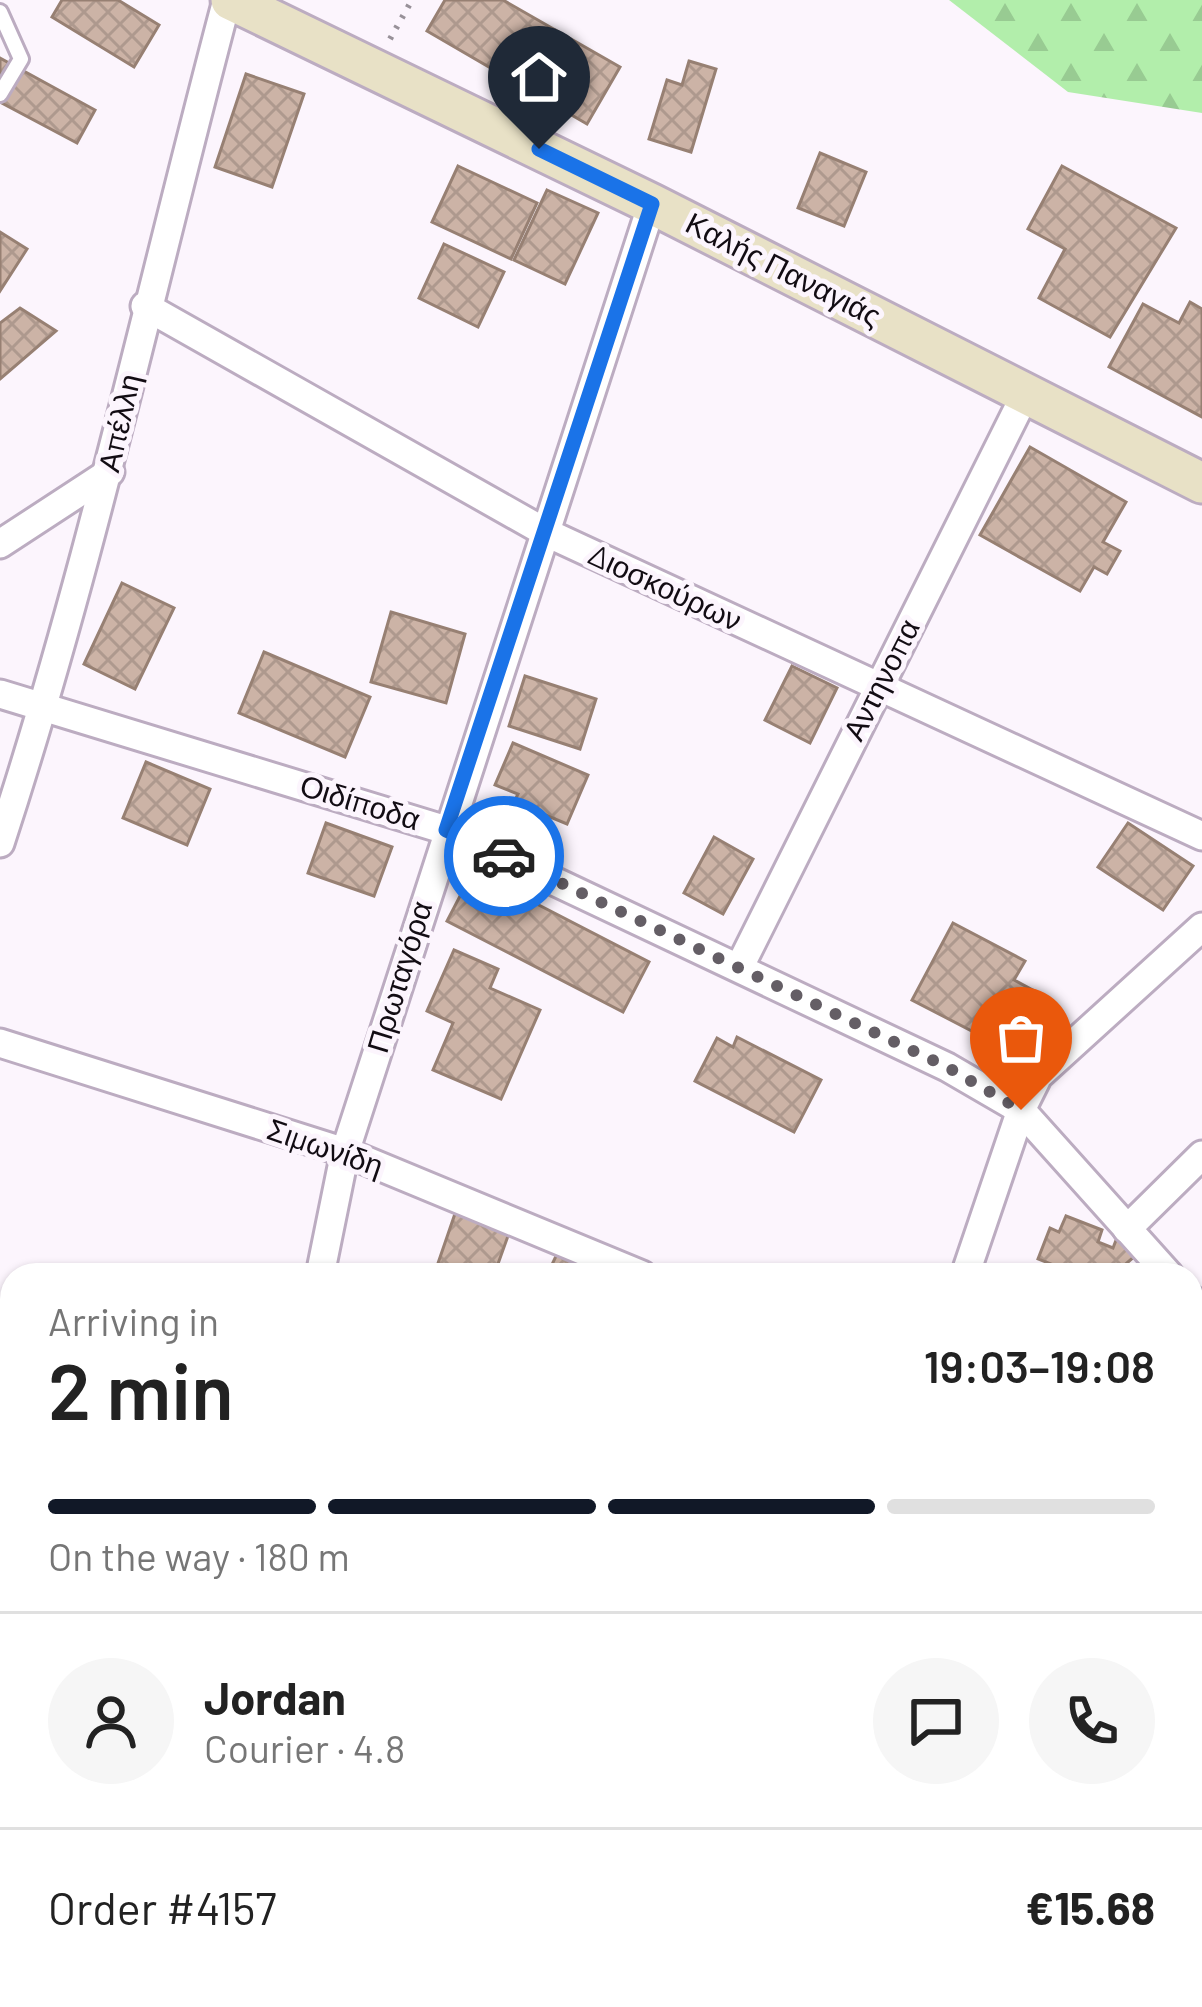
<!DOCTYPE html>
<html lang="en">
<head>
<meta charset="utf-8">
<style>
	:root { --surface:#fff; --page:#f6f6f6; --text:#222; --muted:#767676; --line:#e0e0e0; --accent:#111827 }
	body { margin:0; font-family:Barlow,sans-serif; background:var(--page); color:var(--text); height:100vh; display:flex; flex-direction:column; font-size:45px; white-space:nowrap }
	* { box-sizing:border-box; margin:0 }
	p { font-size:39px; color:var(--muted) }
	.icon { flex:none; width:66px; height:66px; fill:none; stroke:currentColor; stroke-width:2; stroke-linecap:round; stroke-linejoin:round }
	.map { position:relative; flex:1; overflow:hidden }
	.sheet { position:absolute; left:0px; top:1263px; width:1203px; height:744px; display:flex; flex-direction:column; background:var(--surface); border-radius:36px 36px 0 0; box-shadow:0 3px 9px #0004 }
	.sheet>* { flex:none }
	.pin { position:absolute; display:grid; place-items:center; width:102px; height:102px; color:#fff; margin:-123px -51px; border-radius:50% 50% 50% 0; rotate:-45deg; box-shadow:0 0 12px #0007 }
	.pin .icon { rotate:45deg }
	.courier { position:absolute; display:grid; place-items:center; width:120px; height:120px; margin:-60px; border:9px solid #1a73e8; border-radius:50%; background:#fff; color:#222; box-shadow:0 3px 15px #0007 }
	.headline em { font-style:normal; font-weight:600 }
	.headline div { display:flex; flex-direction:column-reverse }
	.headline { display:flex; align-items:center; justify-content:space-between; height:204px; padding:0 48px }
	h1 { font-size:78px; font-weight:600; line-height:90px }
	.bar { display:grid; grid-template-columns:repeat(4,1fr); gap:18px 12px; align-content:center; height:144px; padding:0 48px }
	.bar i { height:15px; border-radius:9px; background:var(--line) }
	.bar .on { background:var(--accent) }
	.bar p { grid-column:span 4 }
	.line { display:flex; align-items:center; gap:30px; padding:0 48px; border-top:3px solid var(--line) }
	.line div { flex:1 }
	.round { display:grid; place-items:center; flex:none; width:126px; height:126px; border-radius:63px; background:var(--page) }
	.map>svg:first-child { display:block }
</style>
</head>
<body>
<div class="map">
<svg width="1202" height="2007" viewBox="0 0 1202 2007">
	<defs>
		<pattern id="forest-firs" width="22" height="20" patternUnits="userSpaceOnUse" patternTransform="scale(3)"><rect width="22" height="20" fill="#b2eeab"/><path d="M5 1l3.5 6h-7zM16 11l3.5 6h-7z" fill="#98cb92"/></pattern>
		<pattern id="building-cross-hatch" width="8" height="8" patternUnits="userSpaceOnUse" patternTransform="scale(3)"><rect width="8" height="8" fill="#ccb3a6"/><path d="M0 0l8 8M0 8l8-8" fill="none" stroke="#ae998e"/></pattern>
	</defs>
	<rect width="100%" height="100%" fill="#fcf5fd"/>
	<polygon fill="url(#forest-firs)" points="949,0 1202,0 1202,113 1068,92"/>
	<g fill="url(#building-cross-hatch)" stroke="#978073" stroke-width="3">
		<polygon points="62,0 118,0 159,25 134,67 52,17"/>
		<polygon points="445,0 503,0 620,67 587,124 427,31"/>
		<polygon points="0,58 95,110 77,143 0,102"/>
		<polygon points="689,61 716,69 691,152 649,139 667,80 682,85"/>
		<polygon points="246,74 304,94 272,187 215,167"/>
		<polygon points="820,153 866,172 844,226 798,208"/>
		<polygon points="458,166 537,203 511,259 432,222"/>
		<polygon points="1062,166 1176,228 1110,337 1039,298 1065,249 1028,229"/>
		<polygon points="547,190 598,213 565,284 514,260"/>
		<polygon points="0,232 27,249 0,291"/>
		<polygon points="444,244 504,272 478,327 419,298"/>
		<polygon points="1190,302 1202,309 1202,417 1109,367 1143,304 1179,323"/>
		<polygon points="20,308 56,331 0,379 0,323"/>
		<polygon points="1030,447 1126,502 1103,542 1120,551 1107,574 1094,567 1080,591 980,535"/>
		<polygon points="122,583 174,608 135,689 84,664"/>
		<polygon points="391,612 465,634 446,703 371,682"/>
		<polygon points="264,652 370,697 345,757 239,713"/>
		<polygon points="792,666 837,688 810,743 765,720"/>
		<polygon points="525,676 596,699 580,749 509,726"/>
		<polygon points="513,743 588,775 567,824 514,802 518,794 495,785"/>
		<polygon points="146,762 210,789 187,845 123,818"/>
		<polygon points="326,823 392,847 374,896 308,873"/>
		<polygon points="1128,823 1193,866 1163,910 1098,867"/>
		<polygon points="714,837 753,859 723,914 684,893"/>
		<polygon points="473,871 649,962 623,1012 447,921"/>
		<polygon points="953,923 1025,961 1014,980 1044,996 1014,1053 912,1000"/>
		<polygon points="454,950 498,969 490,988 540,1010 501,1099 433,1070 453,1023 427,1011"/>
		<polygon points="737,1037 821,1080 794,1132 695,1081 717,1038 733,1047"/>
		<polygon points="459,1202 513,1222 494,1275 453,1275 436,1269"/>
		<polygon points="1066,1216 1102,1230 1098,1242 1113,1248 1118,1235 1135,1256 1113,1275 1079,1275 1038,1259 1050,1228 1059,1232"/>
		<polygon points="557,1254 600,1275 547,1275"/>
		<polygon points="193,1995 229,1995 223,2007"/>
		<polygon points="249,1995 365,1995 360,2007 243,2007"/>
		<polygon points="429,1995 435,1995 459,2007 423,2007"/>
	</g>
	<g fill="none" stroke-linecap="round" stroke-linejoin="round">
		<defs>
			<polyline id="lane" points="0,12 21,59 0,94"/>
			<g id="street">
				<polyline points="145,306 545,532 1202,836"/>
				<polyline points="0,544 110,472"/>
				<polyline points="0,694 446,830 947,1067 1021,1110 1169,1275"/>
				<path d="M 0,843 C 91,566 152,282 227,0"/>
				<polyline points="740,966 1025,395"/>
				<polyline points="0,1043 345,1152 642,1275"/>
				<polyline points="1127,1229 1202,1155"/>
				<polyline points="320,1275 345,1152 652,204"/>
				<polyline points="965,1275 1021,1110 1038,1076 1202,927"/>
				<polyline points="1191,1299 1202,1311"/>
				<polyline points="0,1394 12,1403"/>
				<polyline points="0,1954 12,1958"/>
				<polyline points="116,1995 148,2007"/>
				<polyline points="689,1995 719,2007"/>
				<polyline points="392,2007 397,1995"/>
			</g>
			<g id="secondary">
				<polyline points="231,0 652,204 1202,483"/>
				<polyline points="1191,1842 1202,1814"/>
				<polyline points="1116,2007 1122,1995"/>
			</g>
		</defs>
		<use href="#lane" stroke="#bcacc1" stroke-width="20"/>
		<use href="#street" stroke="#bcacc1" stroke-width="33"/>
		<use href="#secondary" stroke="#bcacc1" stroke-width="45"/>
		<polyline stroke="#989199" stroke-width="6" stroke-dasharray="3 9" stroke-linecap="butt" points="390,39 412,0"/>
		<use href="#lane" stroke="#fff" stroke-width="14"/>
		<use href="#street" stroke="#fff" stroke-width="27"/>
		<use href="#secondary" stroke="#e8e1c6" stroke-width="39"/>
	</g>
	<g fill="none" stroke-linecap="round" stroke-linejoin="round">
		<polyline stroke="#645e65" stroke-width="12" stroke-dasharray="0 21.6" points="504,856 947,1067 1021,1110"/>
		<polyline stroke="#1a73e8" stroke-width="15" points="504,856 446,830 652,204 539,149"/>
	</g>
	<g text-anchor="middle" stroke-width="10" stroke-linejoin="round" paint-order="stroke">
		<g font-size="30" fill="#120c13" stroke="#fcf5fd">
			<text transform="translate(783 270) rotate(27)" y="10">Καλής Παναγιάς</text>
			<text transform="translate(120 423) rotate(-77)" y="10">Απέλλη</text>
			<text transform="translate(665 588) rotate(25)" y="10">Διοσκούρων</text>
			<text transform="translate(882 680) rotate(-63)" y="10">Αντηνοπα</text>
			<text transform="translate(360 803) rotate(17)" y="10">Οιδίποδα</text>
			<text transform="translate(400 977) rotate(-73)" y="10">Πρωταγόρα</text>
			<text transform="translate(325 1148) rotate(19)" y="10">Σιμωνίδη</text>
		</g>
	</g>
</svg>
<div class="pin" style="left:1021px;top:1110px;background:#ea580c"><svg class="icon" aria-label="bag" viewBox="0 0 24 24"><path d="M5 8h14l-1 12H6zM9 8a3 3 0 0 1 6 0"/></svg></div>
<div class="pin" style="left:539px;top:149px;background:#1f2937"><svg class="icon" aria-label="home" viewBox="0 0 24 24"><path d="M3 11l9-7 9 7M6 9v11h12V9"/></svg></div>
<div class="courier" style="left:504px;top:856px"><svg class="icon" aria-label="car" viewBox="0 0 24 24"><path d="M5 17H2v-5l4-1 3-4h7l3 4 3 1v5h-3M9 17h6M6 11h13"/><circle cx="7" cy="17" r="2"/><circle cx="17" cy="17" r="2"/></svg></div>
<section class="sheet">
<div class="headline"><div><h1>2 min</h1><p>Arriving in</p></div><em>19:03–19:08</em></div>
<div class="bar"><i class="on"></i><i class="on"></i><i class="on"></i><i></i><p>On the way · 180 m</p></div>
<div class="line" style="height:216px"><a class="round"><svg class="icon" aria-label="person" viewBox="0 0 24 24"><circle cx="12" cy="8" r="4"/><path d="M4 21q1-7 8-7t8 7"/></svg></a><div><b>Jordan</b><p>Courier · 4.8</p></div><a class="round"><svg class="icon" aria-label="chat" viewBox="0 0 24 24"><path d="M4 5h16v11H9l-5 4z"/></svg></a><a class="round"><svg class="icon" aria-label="phone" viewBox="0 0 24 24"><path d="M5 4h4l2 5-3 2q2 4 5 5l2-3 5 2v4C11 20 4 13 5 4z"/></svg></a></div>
<div class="line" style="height:156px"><div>Order #4157</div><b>€15.68</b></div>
</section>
</div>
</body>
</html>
